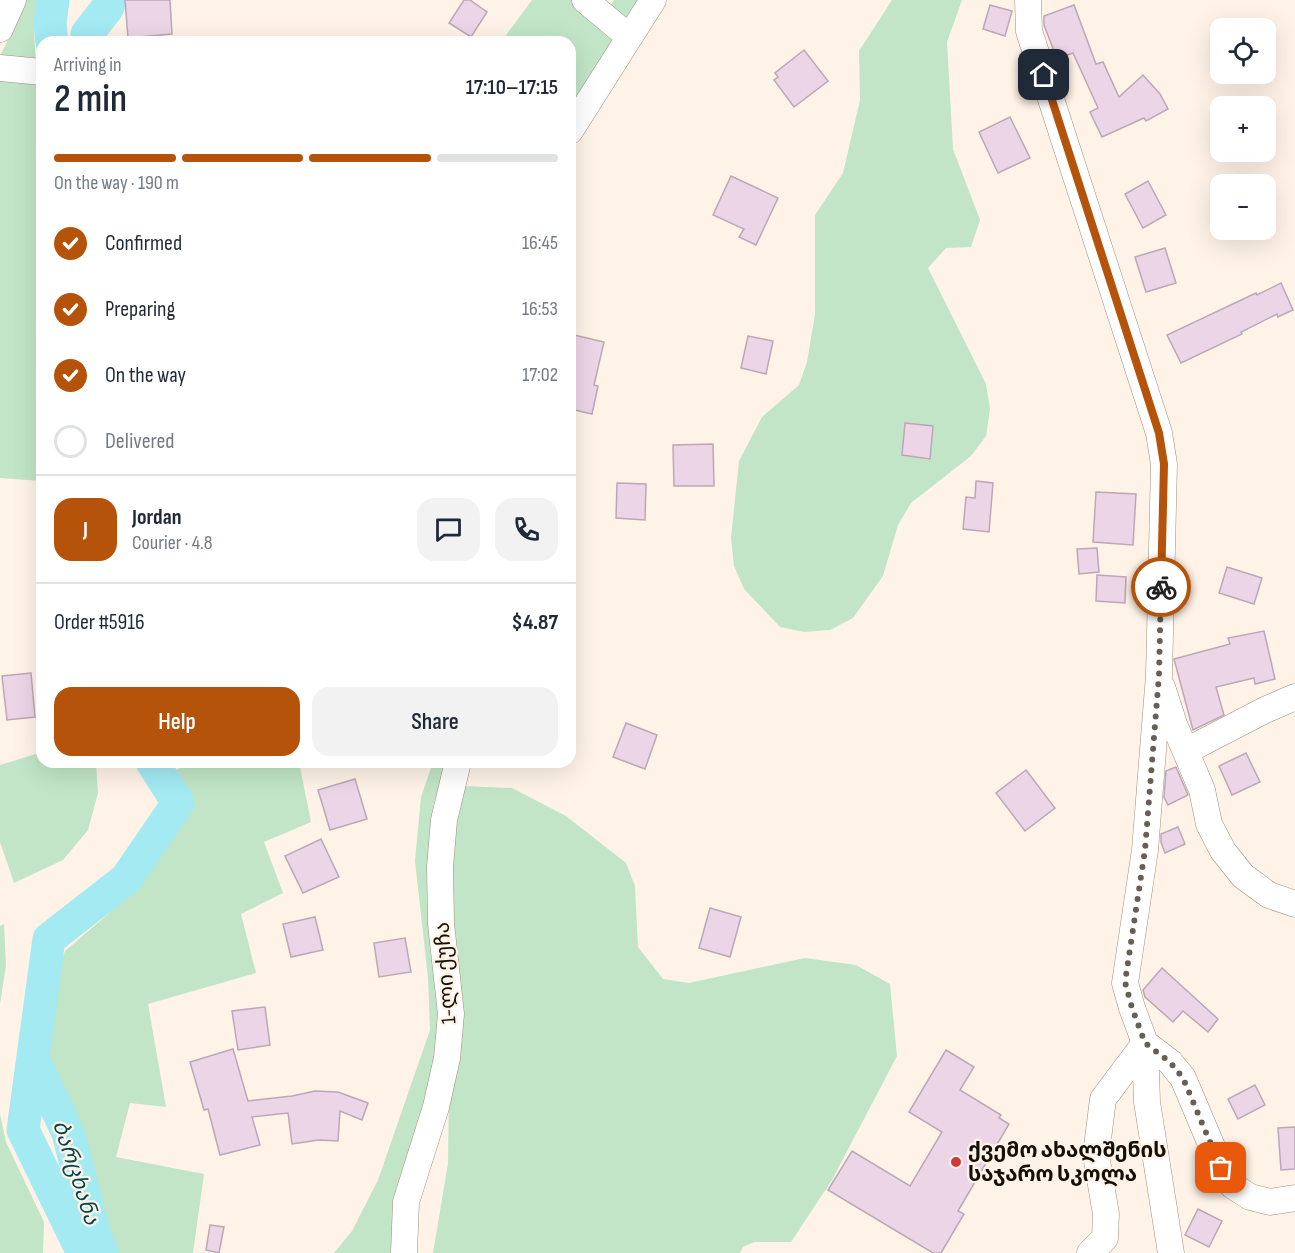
<!DOCTYPE html>
<html lang="en">
<head>
<meta charset="utf-8">
<style>
	:root { --surface:#fff; --page:#f2f2f3; --text:#1f2937; --muted:#747a83; --line:#e0e1e3; --accent:#b45309 }
	body { margin:0; font-family:"Sofia Sans Condensed","Noto Sans Georgian",sans-serif; background:var(--page); color:var(--text); height:100vh; display:flex; flex-direction:column; font-size:22px; white-space:nowrap }
	* { box-sizing:border-box; margin:0 }
	p { font-size:20px; color:var(--muted) }
	.icon { flex:none; width:33px; height:33px; fill:none; stroke:currentColor; stroke-width:2; stroke-linecap:round; stroke-linejoin:round }
	.map { position:relative; flex:1; overflow:hidden }
	.panel { position:absolute; left:36px; top:36px; width:540px; height:732px; display:flex; flex-direction:column; background:var(--surface); border-radius:18px; box-shadow:0 6px 24px #0002 }
	.panel>* { flex:none }
	.tools { position:absolute; left:1210px; top:18px; display:grid; gap:12px }
	.tools a { display:grid; place-items:center; width:66px; height:66px; border-radius:12px; background:var(--surface); box-shadow:0 6px 24px #0002; font-size:30px }
	.pin { position:absolute; display:grid; place-items:center; width:51px; height:51px; color:#fff; margin:-26px; border-radius:12px; box-shadow:0 3px 9px #0006 }
	.courier { position:absolute; display:grid; place-items:center; width:60px; height:60px; margin:-30px; border:4px solid #b45309; border-radius:50%; background:#fff; color:#222; box-shadow:0 2px 8px #0007 }
	.overview em { font-style:normal; font-weight:600 }
	.overview div { display:flex; flex-direction:column-reverse }
	.overview { display:flex; align-items:center; justify-content:space-between; height:102px; padding:0 18px }
	h1 { font-size:39px; font-weight:600; line-height:45px }
	.bar { display:grid; grid-template-columns:repeat(4,1fr); gap:9px 6px; align-content:center; height:72px; padding:0 18px }
	.bar i { height:8px; border-radius:4px; background:var(--line) }
	.bar .current { background:var(--accent) }
	.bar p { grid-column:span 4 }
	.line { display:flex; align-items:center; gap:15px; padding:0 18px; border-top:2px solid var(--line) }
	.line div { flex:1 }
	.round { display:grid; place-items:center; flex:none; width:63px; height:63px; border-radius:18px; background:var(--page) }
	ol { padding:0 18px; list-style:none }
	li { display:flex; align-items:center; gap:18px; height:66px }
	li p { margin-inline-start:auto }
	li .icon { padding:6px; border-radius:50%; background:var(--accent); color:#fff; stroke-width:4 }
	li:last-child { color:var(--muted) }
	li i { width:33px; height:33px; border:3px solid var(--line); border-radius:50% }
	.button { display:flex; gap:12px; margin-top:auto; padding:12px 18px }
	.button a { flex:1; height:69px; border-radius:18px; background:var(--accent); color:#fff; font-size:24px; font-weight:600; line-height:69px; text-align:center }
	.button a+a { background:var(--page); color:var(--text) }
	.map>svg:first-child { display:block }
</style>
</head>
<body>
<div class="map">
<svg width="1295" height="1253" viewBox="0 0 1295 1253">
	<rect width="100%" height="100%" fill="#fff3e7"/>
	<g fill="#c1e5c6">
		<polygon points="10,0 37,0 34,31 42,175 42,481 0,478 0,56 23,10"/>
		<polygon points="532,0 578,0 601,19 614,0 641,0 570,110 570,42 501,42"/>
		<polygon points="892,0 962,0 947,42 953,149 980,220 971,247 946,248 928,268 986,384 990,409 986,436 971,456 911,503 898,525 883,576 853,618 830,630 804,632 780,627 744,589 734,566 731,538 739,461 762,417 799,385 807,362 815,314 815,215 843,173 860,100 859,51"/>
		<polygon points="42,752 42,762 96,762 98,793 88,830 63,860 14,883 0,842 0,765"/>
		<polygon points="190,762 299,762 311,822 264,842 283,893 241,914 256,973 148,1004 166,1107 130,1103 116,1157 204,1174 193,1253 115,1253 105,1230 75,1126 43,1057 50,991 65,951 114,909 182,818 187,798 175,771"/>
		<polygon points="433,762 449,762 433,805 430,860 443,1016 395,1253 334,1253 352,1231 378,1180 430,1030 428,978 415,861 421,797"/>
		<polygon points="461,786 512,788 566,816 626,863 635,886 638,947 663,979 689,983 805,958 856,965 890,984 897,1056 832,1180 791,1242 754,1242 743,1247 740,1253 433,1253 448,1163 452,859"/>
		<polygon points="4,924 6,966 0,1004 0,926"/>
		<polygon points="0,1114 6,1142 44,1222 43,1253 0,1253"/>
	</g>
	<g fill="none" stroke-linecap="round" stroke-linejoin="round">
		<g stroke="#a3eaf3" stroke-width="33">
			<polyline points="87,34 108,7 110,0"/>
			<polyline points="52,42 50,24 53,0"/>
			<polyline points="33,1059 68,1133 95,1236 102,1251"/>
			<polyline points="83,1253 23,1130 49,939 126,879 178,803 152,762"/>
		</g>
	</g>
	<g fill="#ecd5e6" stroke="#bda7b7" stroke-width="1.5">
		<polygon points="125,0 170,0 172,34 128,38"/>
		<polygon points="464,0 470,0 487,12 471,37 449,23"/>
		<polygon points="990,5 1012,11 1005,36 983,29"/>
		<polygon points="1074,5 1096,64 1103,62 1119,97 1143,75 1160,94 1168,109 1146,121 1144,118 1102,137 1090,112 1098,108 1073,53 1057,59 1044,25 1044,16"/>
		<polygon points="804,50 828,81 794,107 774,80 778,77 775,73"/>
		<polygon points="1010,117 1030,158 998,173 979,132"/>
		<polygon points="731,176 778,198 756,245 739,237 744,229 713,215"/>
		<polygon points="1148,181 1166,215 1143,228 1125,194"/>
		<polygon points="1165,248 1176,283 1146,292 1135,257"/>
		<polygon points="1281,283 1293,310 1278,317 1277,314 1241,332 1242,334 1181,363 1167,335 1256,293 1257,295"/>
		<polygon points="570,334 604,342 594,385 598,386 592,414 570,409"/>
		<polygon points="748,336 773,341 766,374 741,368"/>
		<polygon points="905,423 933,426 930,459 902,455"/>
		<polygon points="713,444 714,486 674,486 673,445"/>
		<polygon points="976,481 993,483 989,532 963,529 966,497 975,498"/>
		<polygon points="617,483 646,484 645,520 616,518"/>
		<polygon points="1096,492 1136,494 1133,545 1093,542"/>
		<polygon points="1097,548 1099,572 1079,574 1077,549"/>
		<polygon points="1227,567 1262,578 1254,604 1219,593"/>
		<polygon points="1097,575 1126,577 1125,603 1096,601"/>
		<polygon points="1264,631 1275,679 1255,684 1254,678 1216,687 1224,715 1193,730 1174,659 1230,644 1228,638"/>
		<polygon points="31,673 35,717 7,720 2,676"/>
		<polygon points="626,723 657,735 645,769 613,757"/>
		<polygon points="1246,753 1260,782 1232,795 1219,766"/>
		<polygon points="1176,767 1188,795 1168,805 1164,797 1166,771"/>
		<polygon points="1026,770 1055,808 1025,831 996,793"/>
		<polygon points="355,779 367,819 330,830 318,790"/>
		<polygon points="1178,827 1185,844 1165,853 1161,842 1161,834"/>
		<polygon points="321,839 339,877 303,893 285,856"/>
		<polygon points="710,908 741,917 730,957 699,948"/>
		<polygon points="315,917 323,950 291,957 283,924"/>
		<polygon points="405,938 411,972 379,977 374,943"/>
		<polygon points="1162,968 1218,1019 1208,1032 1183,1011 1173,1022 1145,997 1143,990"/>
		<polygon points="265,1007 270,1045 238,1050 232,1011"/>
		<polygon points="233,1049 248,1101 292,1096 315,1091 338,1092 368,1103 362,1120 340,1111 338,1141 319,1140 292,1144 288,1113 252,1117 260,1145 220,1155 208,1109 204,1110 190,1062"/>
		<polygon points="946,1050 974,1067 960,1090 1001,1115 999,1118 1009,1124 958,1211 964,1214 941,1253 933,1253 828,1190 852,1151 910,1186 942,1132 909,1112"/>
		<polygon points="1255,1085 1265,1105 1238,1119 1228,1099"/>
		<polygon points="1295,1127 1295,1169 1281,1170 1278,1128"/>
		<polygon points="1198,1209 1222,1221 1209,1247 1185,1235"/>
		<polygon points="210,1225 224,1227 219,1253 206,1250"/>
	</g>
	<g fill="none" stroke-linecap="round" stroke-linejoin="round">
		<defs>
			<g id="minor">
				<polyline points="585,0 629,37"/>
				<polyline points="1028,0 1029,31 1159,433 1164,464 1159,675 1145,850 1125,983 1132,1008 1145,1043 1170,1062 1183,1078 1221,1168 1233,1186 1250,1197 1270,1202 1295,1198"/>
				<polyline points="0,29 13,0"/>
				<polyline points="0,68 42,72"/>
				<polyline points="570,131 653,0"/>
				<polyline points="1162,687 1174,724 1202,790 1209,824 1223,851 1243,876 1269,895 1295,904"/>
				<polyline points="1186,751 1265,710 1295,697"/>
				<polyline points="1145,1043 1147,1102 1171,1253"/>
				<polyline points="404,1253 406,1202 436,1107 447,1058 451,1014 441,924 440,867 444,820 458,762"/>
				<polyline points="1090,1253 1105,1238 1106,1214 1096,1155 1103,1099 1145,1043"/>
			</g>
		</defs>
		<use href="#minor" stroke="#9f8e7b" stroke-width="27"/>
		<use href="#minor" stroke="#fff" stroke-width="26"/>
	</g>
	<g fill="none" stroke-linecap="round" stroke-linejoin="round">
		<polyline stroke="#675f56" stroke-width="6" stroke-dasharray="0 10.8" points="1161,587 1159,675 1145,850 1125,982 1132,1008 1145,1043 1170,1062 1183,1078 1221,1168"/>
		<polyline stroke="#b45309" stroke-width="8" points="1044,75 1159,433 1164,464 1161,587"/>
	</g>
	<circle fill="#ca3b3b" stroke="#fff3e7" stroke-width="2" cx="956" cy="1162" r="6"/>
	<g text-anchor="middle" stroke-width="4.5" stroke-linejoin="round" paint-order="stroke">
		<g font-size="21" fill="#150f08" stroke="#fff3e7">
			<text transform="translate(445 973) rotate(-94)" y="7">1-ლი ქუჩა</text>
		</g>
		<g font-size="21" font-weight="bold" fill="#150f08" stroke="#fff3e7" text-anchor="start">
			<text x="968" y="1157">ქვემო ახალშენის<tspan x="968" dy="24">საჯარო სკოლა</tspan></text>
		</g>
		<g font-size="22" font-style="italic" fill="#04474e" stroke="#fff3e7">
			<text transform="translate(77 1172) rotate(72)" y="8">ბარცხანა</text>
		</g>
	</g>
</svg>
<div class="tools">
<a><svg class="icon" aria-label="locate" viewBox="0 0 24 24"><circle cx="12" cy="12" r="6"/><path d="M12 2v4M12 18v4M2 12h4M18 12h4"/></svg></a>
<a>+</a>
<a>−</a>
</div>
<div class="pin" style="left:1221px;top:1168px;background:#ea580c"><svg class="icon" aria-label="bag" viewBox="0 0 24 24"><path d="M5 8h14l-1 12H6zM9 8a3 3 0 0 1 6 0"/></svg></div>
<div class="pin" style="left:1044px;top:75px;background:#1f2937"><svg class="icon" aria-label="home" viewBox="0 0 24 24"><path d="M3 11l9-7 9 7M6 9v11h12V9"/></svg></div>
<div class="courier" style="left:1161px;top:587px"><svg class="icon" aria-label="bike" viewBox="0 0 24 24"><circle cx="6" cy="16" r="4"/><circle cx="18" cy="16" r="4"/><path d="M6 16l4-8h5l3 8M10 8l3 8H6M13 5h3"/></svg></div>
<section class="panel">
<div class="overview"><div><h1>2 min</h1><p>Arriving in</p></div><em>17:10–17:15</em></div>
<div class="bar"><i class="current"></i><i class="current"></i><i class="current"></i><i></i><p>On the way · 190 m</p></div>
<ol>
<li><svg class="icon" aria-label="check" viewBox="0 0 24 24"><path d="M5 12l5 5 9-10"/></svg>Confirmed<p>16:45</p></li>
<li><svg class="icon" aria-label="check" viewBox="0 0 24 24"><path d="M5 12l5 5 9-10"/></svg>Preparing<p>16:53</p></li>
<li><svg class="icon" aria-label="check" viewBox="0 0 24 24"><path d="M5 12l5 5 9-10"/></svg>On the way<p>17:02</p></li>
<li><i></i>Delivered</li>
</ol>
<div class="line" style="height:108px"><b class="round" style="background:var(--accent);color:#fff">J</b><div><b>Jordan</b><p>Courier · 4.8</p></div><a class="round"><svg class="icon" aria-label="chat" viewBox="0 0 24 24"><path d="M4 5h16v11H9l-5 4z"/></svg></a><a class="round"><svg class="icon" aria-label="phone" viewBox="0 0 24 24"><path d="M5 4h4l2 5-3 2q2 4 5 5l2-3 5 2v4C11 20 4 13 5 4z"/></svg></a></div>
<div class="line" style="height:78px"><div>Order #5916</div><b>$4.87</b></div>
<div class="button"><a>Help</a><a>Share</a></div>
</section>
</div>
</body>
</html>
